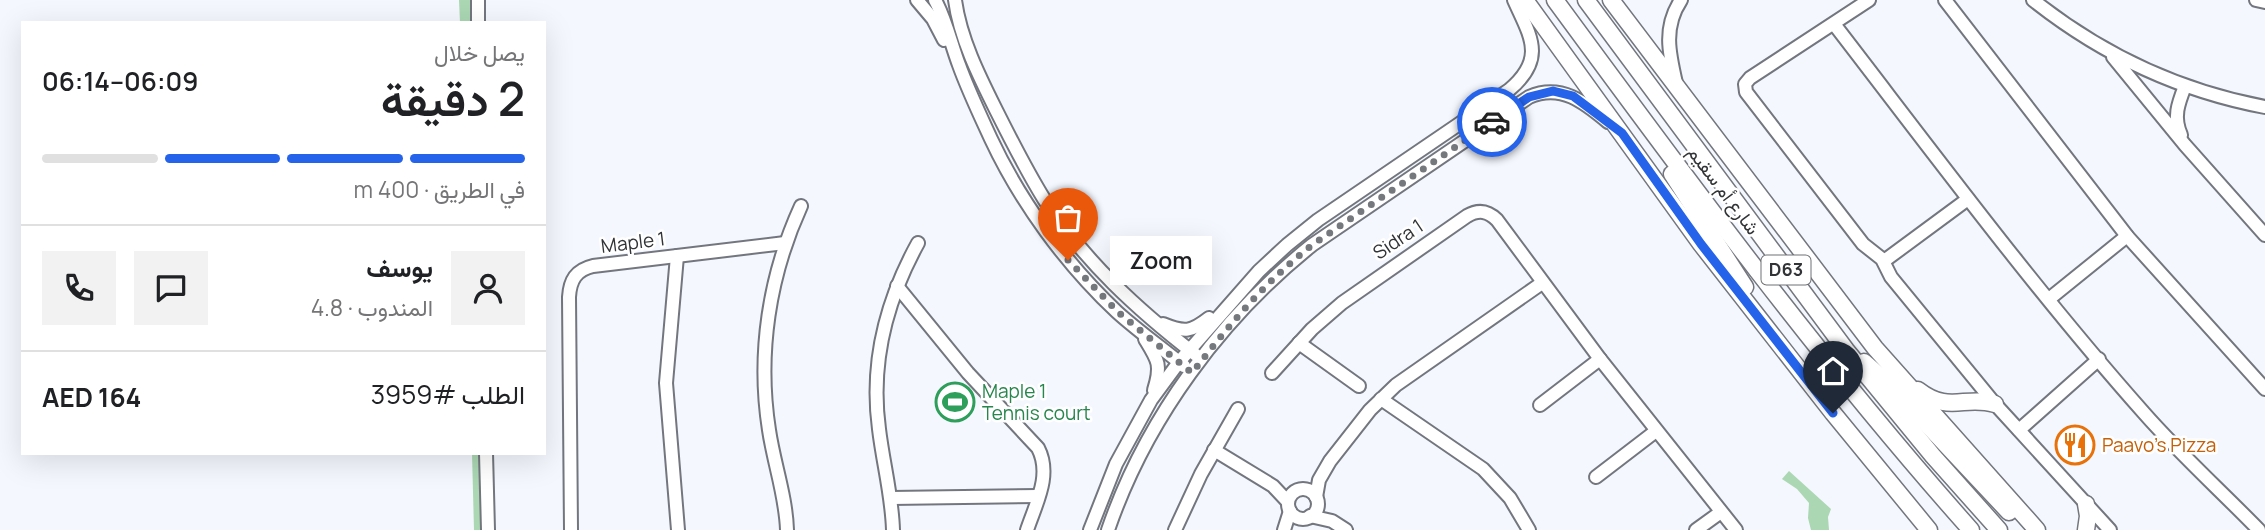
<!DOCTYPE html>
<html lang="ar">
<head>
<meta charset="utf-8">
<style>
	:root { --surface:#fff; --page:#f2f2f2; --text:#202124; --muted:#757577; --line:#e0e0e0; --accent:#2563eb }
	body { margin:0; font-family:Manrope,Vazirmatn,sans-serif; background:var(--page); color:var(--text); direction:rtl; height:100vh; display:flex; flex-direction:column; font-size:26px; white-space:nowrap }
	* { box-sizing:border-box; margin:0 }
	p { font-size:23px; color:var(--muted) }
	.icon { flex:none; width:38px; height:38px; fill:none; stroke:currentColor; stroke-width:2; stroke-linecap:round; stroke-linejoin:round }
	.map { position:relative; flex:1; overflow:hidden; direction:ltr }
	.sheet { position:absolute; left:21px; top:21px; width:525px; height:434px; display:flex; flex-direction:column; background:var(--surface); border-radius:0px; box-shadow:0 7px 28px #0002; direction:rtl }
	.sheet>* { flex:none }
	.pin { position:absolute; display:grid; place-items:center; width:60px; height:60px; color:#fff; margin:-72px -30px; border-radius:50% 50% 50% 0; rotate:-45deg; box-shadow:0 0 7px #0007 }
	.pin .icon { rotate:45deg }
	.courier { position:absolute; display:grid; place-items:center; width:70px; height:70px; margin:-35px; border:5px solid #2563eb; border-radius:50%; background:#fff; color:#222; box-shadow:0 2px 9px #0007 }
	.bubble { position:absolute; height:49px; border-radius:0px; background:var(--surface); box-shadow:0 7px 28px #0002; font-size:23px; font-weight:600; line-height:49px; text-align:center; direction:rtl }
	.overview em { font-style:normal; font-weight:600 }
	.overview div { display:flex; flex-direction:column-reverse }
	.overview { display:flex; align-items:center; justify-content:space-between; height:119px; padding:0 21px }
	h1 { font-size:46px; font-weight:600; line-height:52px }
	.bar { display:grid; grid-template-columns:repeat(4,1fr); gap:10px 7px; align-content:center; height:84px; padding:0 21px }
	.bar i { height:9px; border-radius:5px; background:var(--line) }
	.bar .current { background:var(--accent) }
	.bar p { grid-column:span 4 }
	.line { display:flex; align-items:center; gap:18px; padding:0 21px; border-top:2px solid var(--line) }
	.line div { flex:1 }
	.round { display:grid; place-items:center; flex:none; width:74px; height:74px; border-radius:0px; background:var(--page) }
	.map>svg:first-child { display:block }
</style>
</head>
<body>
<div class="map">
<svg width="2265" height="530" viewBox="0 0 2265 530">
	<rect width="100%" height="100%" fill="#f4f7fe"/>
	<g fill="#abd7b3">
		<polygon points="459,0 480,0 481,23 460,23"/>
		<polygon points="949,387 971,409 960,418 939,396"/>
		<polygon points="472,453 490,453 492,530 474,530"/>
		<polygon points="1789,471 1831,509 1828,517 1829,530 1811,530 1808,518 1809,503 1797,489 1782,479"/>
	</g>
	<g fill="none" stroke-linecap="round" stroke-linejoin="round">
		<defs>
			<g id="minor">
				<polyline points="478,0 478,23"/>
				<polyline points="917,0 933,19 944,40"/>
				<path d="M 935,0 C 946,20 951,44 959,65 C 968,90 980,115 991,139 C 1021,203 1066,264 1117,312 C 1138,331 1162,348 1184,366"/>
				<path d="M 955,0 C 960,38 979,76 996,110 C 1011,140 1026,170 1044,199 C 1084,261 1138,310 1196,355"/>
				<polyline points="1869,0 1750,78 1745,84 1746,92 1863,244 1882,259 1891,277 1995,404 2110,530"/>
				<polyline points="1945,0 2127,236 2265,389"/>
				<path d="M 2033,0 C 2101,54 2180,91 2265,107"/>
				<polyline points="2256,0 2265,2"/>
				<path d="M 1834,24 C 1935,155 2034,289 2144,413 C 2180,454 2221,491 2259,530"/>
				<polyline points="2113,57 2185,145 2265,235"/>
				<path d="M 1676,83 C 1669,53 1663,27 1681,0"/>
				<path d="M 2181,135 C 2173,117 2178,104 2185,86"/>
				<polyline points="677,256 666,383 678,530"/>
				<polyline points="1884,261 1968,199"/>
				<path d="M 897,286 L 968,373 L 1038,448 C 1052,475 1036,503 1027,530"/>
				<polyline points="2049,299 2127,236"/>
				<path d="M 1163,324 C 1185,333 1191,332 1209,318"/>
				<path d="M 1145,339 C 1158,360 1162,365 1154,390"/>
				<polyline points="1299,343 1359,386"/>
				<path d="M 1272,373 L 1312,329 L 1342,303 L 1467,216 C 1479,209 1488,211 1497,220 L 1600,359 L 1736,530"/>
				<polyline points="1381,399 1483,469 1510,498 1529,530"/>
				<polyline points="1540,405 1600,359"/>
				<polyline points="2019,430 2099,359"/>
				<polyline points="1214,450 1273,486 1288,502"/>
				<polyline points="486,453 488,530"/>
				<polyline points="1596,477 1656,431"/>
				<circle cx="1303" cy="504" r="15"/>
				<polyline points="1316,497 1319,480 1330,461 1370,410 1396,385 1542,283"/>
				<polyline points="891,498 1038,496"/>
				<polyline points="1310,516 1332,521 1346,530"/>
				<path d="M 571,530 L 569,297 C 570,280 576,270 593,266 L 785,243"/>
				<path d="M 787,530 C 786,496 774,464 769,430 C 757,354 769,276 801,206"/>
				<path d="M 893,530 C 892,495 883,463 879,429 C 870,363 886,301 918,243"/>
				<path d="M 1090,530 L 1116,464 L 1151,400 L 1179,362 L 1259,271 L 1287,245 L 1318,220 L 1509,90 C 1547,58 1530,36 1514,0"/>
				<path d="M 1108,530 C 1146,419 1221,318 1312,245 L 1529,97 C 1561,83 1584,102 1608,122"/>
				<polyline points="1175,530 1201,474 1238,409"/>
				<polyline points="1284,530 1290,511"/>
				<polyline points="1696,530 1721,512"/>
			</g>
			<g id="major">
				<polyline points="1525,0 1701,244 1833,413 1929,530"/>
				<path d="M 1555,0 C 1688,181 1822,363 1971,530"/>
				<polyline points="1586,0 1846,350 1933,456 1999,530"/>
				<polyline points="1611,0 1875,348 2037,530"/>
				<polyline points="1672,174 1745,287"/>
				<polyline points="1864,362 1890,385 2009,512"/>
				<path d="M 1918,390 C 1949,414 1964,395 1995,404"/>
				<polyline points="2086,530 2088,516 2086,504"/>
			</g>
		</defs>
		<use href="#minor" stroke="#73767e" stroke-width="16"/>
		<use href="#major" stroke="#73767e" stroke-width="19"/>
		<use href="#minor" stroke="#fff" stroke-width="12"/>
		<use href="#major" stroke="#fff" stroke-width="16"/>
	</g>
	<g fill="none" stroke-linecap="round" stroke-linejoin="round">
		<path stroke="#75787c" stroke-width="7" stroke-dasharray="0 12.6" d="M 1068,260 L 1118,312 L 1192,373 C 1231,323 1262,285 1312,245 L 1492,122"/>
		<polyline stroke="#2563eb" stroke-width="9" points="1492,122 1529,97 1553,91 1573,96 1622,133 1701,244 1833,413"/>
	</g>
	<defs>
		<symbol id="stadium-ring" viewBox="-11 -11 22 22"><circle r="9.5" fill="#fff" stroke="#2e9e5b" stroke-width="1.5"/><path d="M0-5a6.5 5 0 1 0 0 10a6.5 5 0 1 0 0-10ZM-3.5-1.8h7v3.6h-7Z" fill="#2e9e5b"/></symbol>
		<symbol id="restaurant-ring" viewBox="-11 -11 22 22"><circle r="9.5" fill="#fff" stroke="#e8710a" stroke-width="1.5"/><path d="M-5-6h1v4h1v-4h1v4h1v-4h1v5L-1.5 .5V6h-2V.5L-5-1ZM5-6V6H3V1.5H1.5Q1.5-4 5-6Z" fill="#e8710a"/></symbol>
	</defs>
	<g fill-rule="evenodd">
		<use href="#stadium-ring" x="933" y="380" width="44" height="44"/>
		<use href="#restaurant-ring" x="2053" y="423" width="44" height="44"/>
	</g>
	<g text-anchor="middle" stroke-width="5" stroke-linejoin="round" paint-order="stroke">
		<rect fill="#fff" stroke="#6f7072" stroke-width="2" x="1761.5" y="255.5" width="49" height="29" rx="5"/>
		<g font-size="18" font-weight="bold" fill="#313336">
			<text x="1786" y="276">D63</text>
		</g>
		<g font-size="19" fill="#313336" stroke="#fff">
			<text transform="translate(1724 190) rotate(53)" y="7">شارع أم سقيم</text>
			<text transform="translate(1398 239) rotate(-34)" y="7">Sidra 1</text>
			<text transform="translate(633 242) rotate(-7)" y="7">Maple 1</text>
		</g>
		<g font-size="19" fill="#27864d" stroke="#fff" text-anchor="start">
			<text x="982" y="398">Maple 1<tspan x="982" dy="22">Tennis court</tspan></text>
		</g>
		<g font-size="19" fill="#c56008" stroke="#fff" text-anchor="start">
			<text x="2102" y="452">Paavo's Pizza</text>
		</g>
	</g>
</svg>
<div class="pin" style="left:1068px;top:260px;background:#ea580c"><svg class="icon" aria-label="bag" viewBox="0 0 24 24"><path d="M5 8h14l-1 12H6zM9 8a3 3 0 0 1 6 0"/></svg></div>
<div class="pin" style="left:1833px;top:413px;background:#1f2937"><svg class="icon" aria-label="home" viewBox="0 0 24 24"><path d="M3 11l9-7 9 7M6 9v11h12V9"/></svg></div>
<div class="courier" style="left:1492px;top:122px"><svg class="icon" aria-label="car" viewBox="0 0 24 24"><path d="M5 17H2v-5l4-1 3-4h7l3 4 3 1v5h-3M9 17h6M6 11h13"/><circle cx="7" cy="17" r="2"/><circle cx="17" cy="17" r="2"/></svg></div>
<div class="bubble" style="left:1110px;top:236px;width:102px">Zoom</div>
<section class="sheet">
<div class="overview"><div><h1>2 دقيقة</h1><p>يصل خلال</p></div><em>06:09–06:14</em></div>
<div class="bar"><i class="current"></i><i class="current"></i><i class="current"></i><i></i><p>في الطريق · 400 m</p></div>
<div class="line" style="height:126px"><a class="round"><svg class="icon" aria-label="person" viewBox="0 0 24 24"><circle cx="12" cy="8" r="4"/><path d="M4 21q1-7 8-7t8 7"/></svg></a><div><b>يوسف</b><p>المندوب · 4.8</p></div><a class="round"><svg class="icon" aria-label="chat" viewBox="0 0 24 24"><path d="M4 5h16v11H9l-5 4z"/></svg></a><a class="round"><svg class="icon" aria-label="phone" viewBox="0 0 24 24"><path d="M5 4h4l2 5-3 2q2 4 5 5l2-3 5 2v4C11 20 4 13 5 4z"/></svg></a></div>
<div class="line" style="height:91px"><div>الطلب #3959</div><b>AED 164</b></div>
</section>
</div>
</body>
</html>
